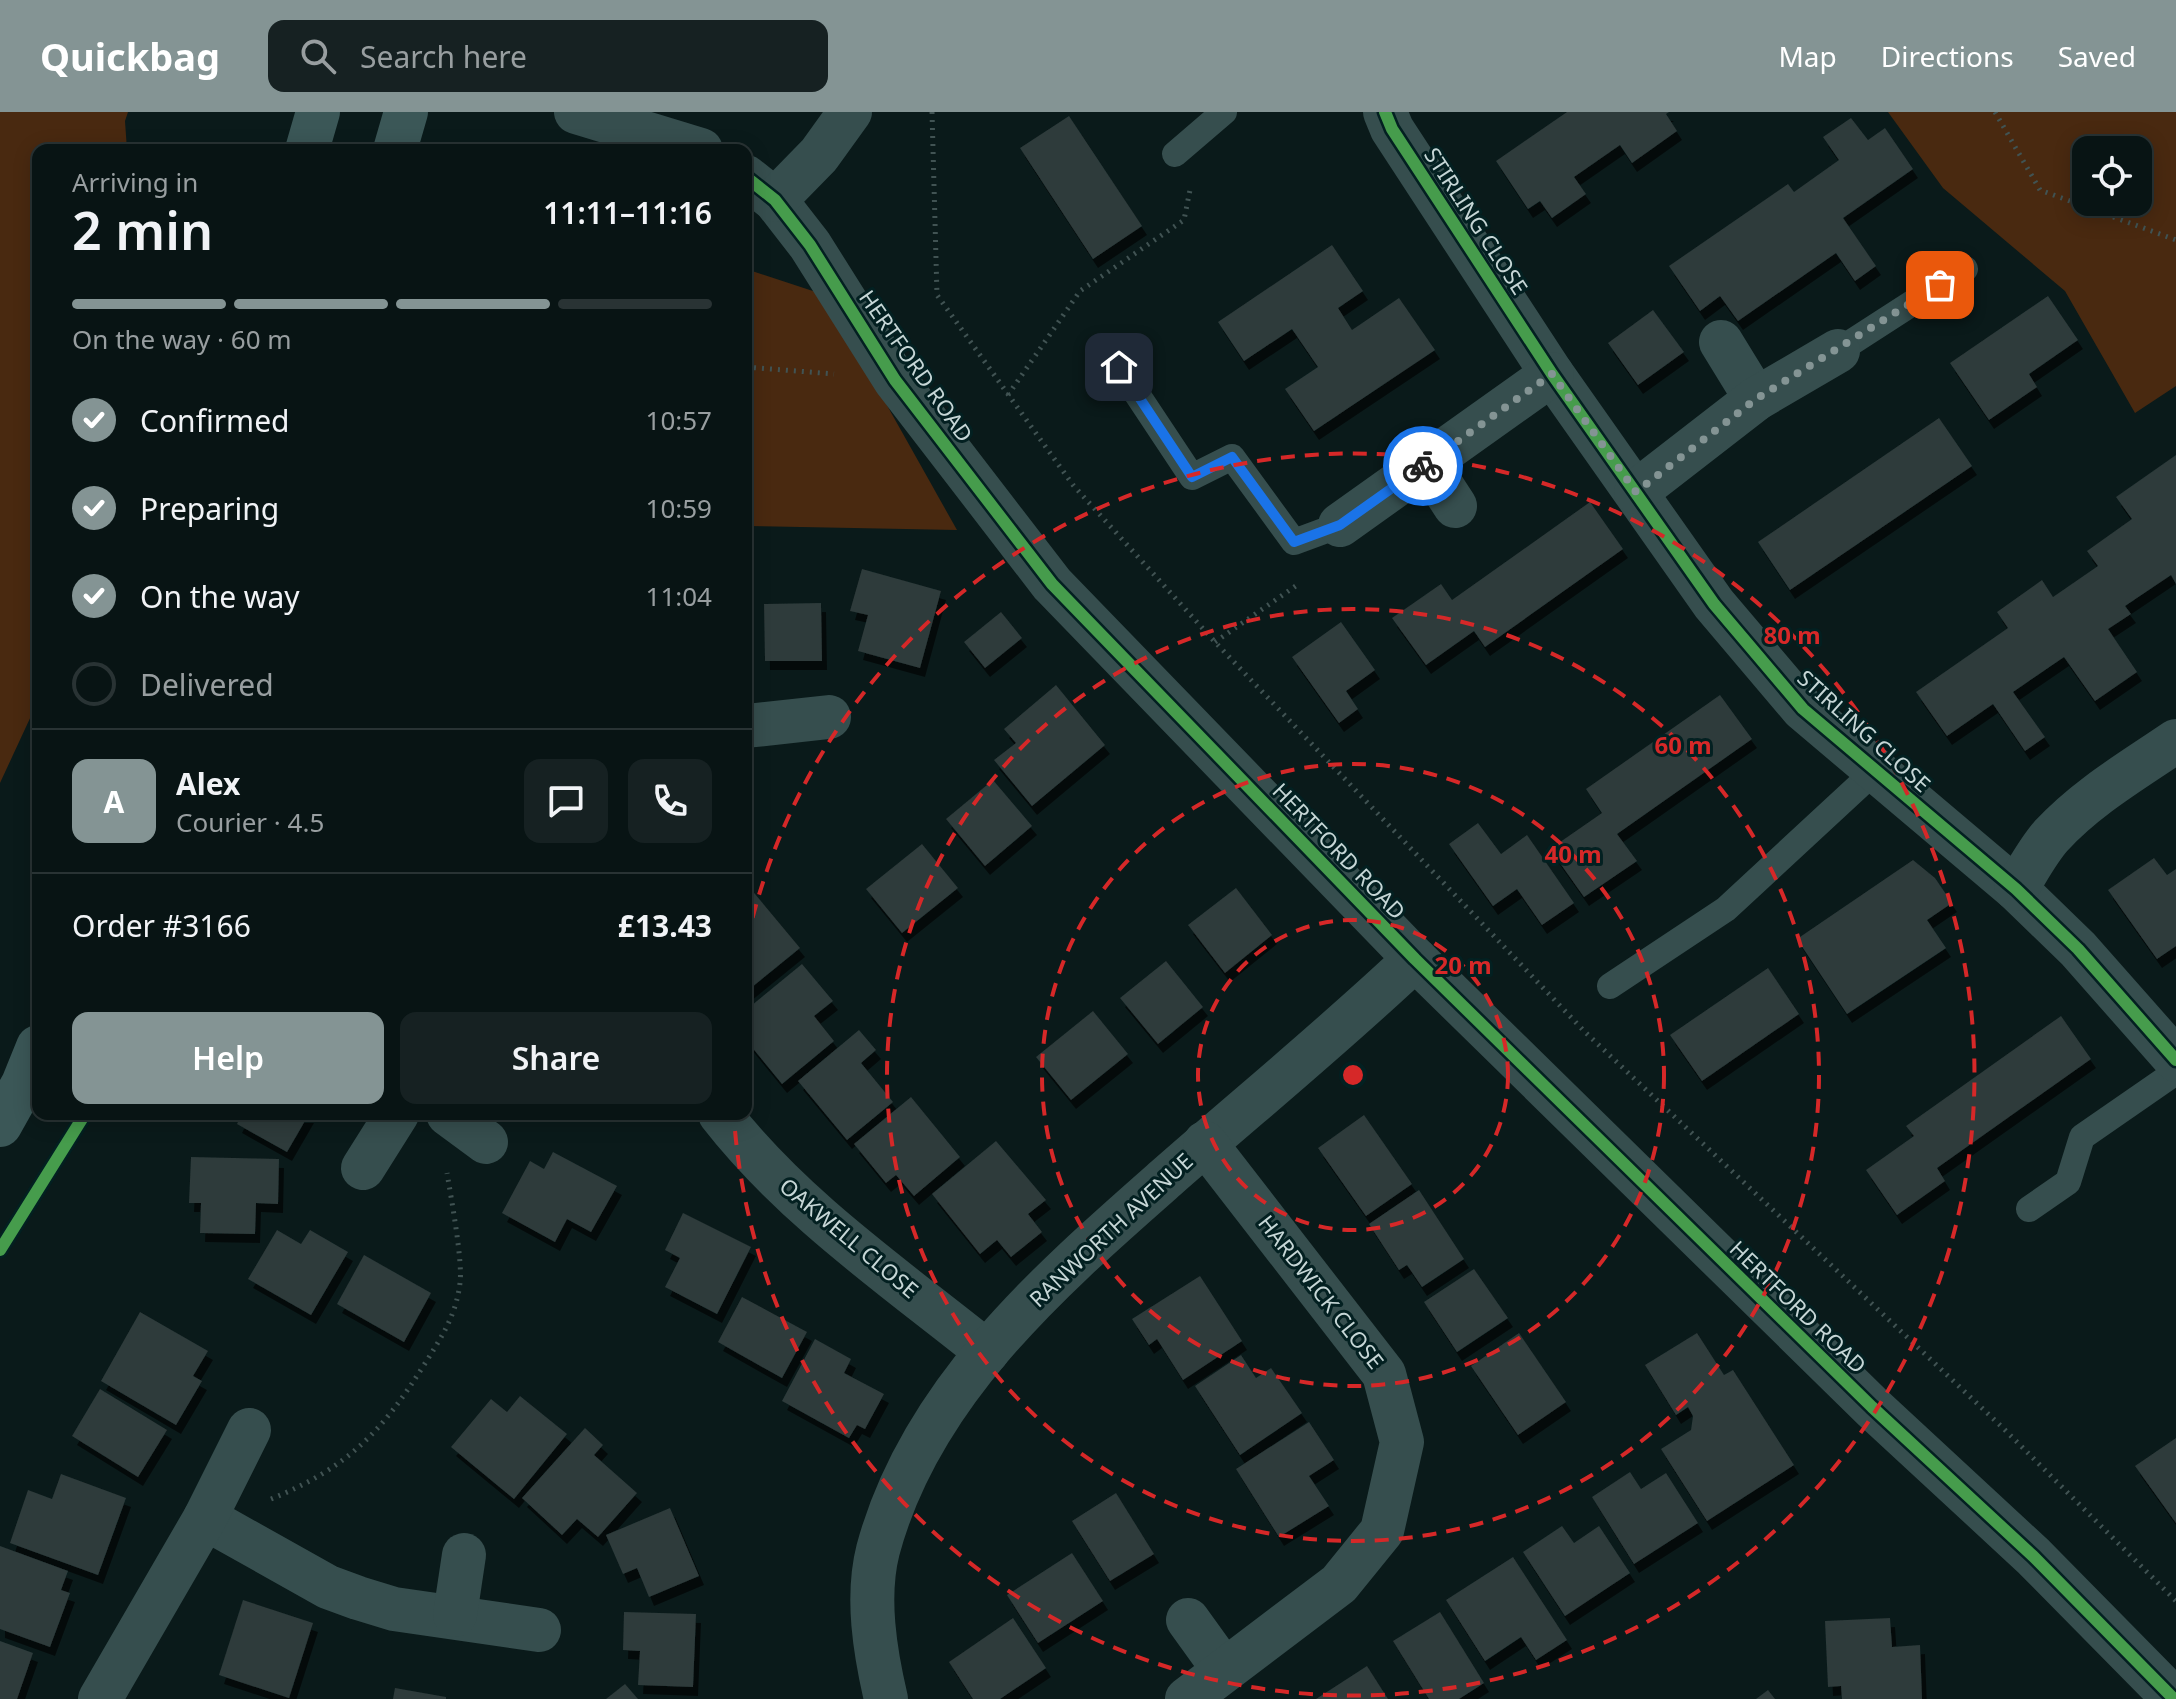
<!DOCTYPE html>
<html lang="en">
<head>
<meta charset="utf-8">
<style>
	:root { --surface:#081414; --page:#162122; --text:#f1f3f6; --muted:#989ea0; --line:#293334; --accent:#849494 }
	body { margin:0; font-family:"Noto Sans",sans-serif; background:var(--page); color:var(--text); height:100vh; display:flex; flex-direction:column; font-size:30px; white-space:nowrap }
	* { box-sizing:border-box; margin:0 }
	p { font-size:26px; color:var(--muted) }
	.icon { flex:none; width:44px; height:44px; fill:none; stroke:currentColor; stroke-width:2; stroke-linecap:round; stroke-linejoin:round }
	.map { position:relative; flex:1; overflow:hidden }
	.sheet { position:absolute; left:32px; top:32px; width:720px; height:976px; display:flex; flex-direction:column; background:var(--surface); border-radius:16px; box-shadow:0 4px 20px #0003,0 0 0 2px var(--line) }
	.sheet>* { flex:none }
	.controls { position:absolute; left:2072px; top:24px; display:grid; gap:16px }
	.controls a { display:grid; place-items:center; width:80px; height:80px; border-radius:16px; background:var(--surface); box-shadow:0 4px 20px #0003,0 0 0 2px var(--line); font-size:40px }
	.pin { position:absolute; display:grid; place-items:center; width:68px; height:68px; color:#fff; margin:-34px; border-radius:16px; box-shadow:0 4px 12px #0006 }
	.courier { position:absolute; display:grid; place-items:center; width:80px; height:80px; margin:-40px; border:6px solid #1a73e8; border-radius:50%; background:#fff; color:#222; box-shadow:0 2px 10px #0007 }
	.headline em { font-style:normal; font-weight:600 }
	.headline div { display:flex; flex-direction:column-reverse }
	.headline { display:flex; align-items:center; justify-content:space-between; height:136px; padding:0 40px }
	h1 { font-size:52px; font-weight:600; line-height:60px }
	.bar { display:grid; grid-template-columns:repeat(4,1fr); gap:12px 8px; align-content:center; height:96px; padding:0 40px }
	.bar i { height:10px; border-radius:6px; background:var(--line) }
	.bar .on { background:var(--accent) }
	.bar p { grid-column:span 4 }
	.line { display:flex; align-items:center; gap:20px; padding:0 40px; border-top:2px solid var(--line) }
	.line div { flex:1 }
	.round { display:grid; place-items:center; flex:none; width:84px; height:84px; border-radius:16px; background:var(--page) }
	ol { padding:0 40px; list-style:none }
	li { display:flex; align-items:center; gap:24px; height:88px }
	li p { margin-inline-start:auto }
	li .icon { padding:8px; border-radius:50%; background:var(--accent); color:#fff; stroke-width:4 }
	li:last-child { color:var(--muted) }
	li i { width:44px; height:44px; border:4px solid var(--line); border-radius:50% }
	.cta { display:flex; gap:16px; margin-top:auto; padding:16px 40px }
	.cta a { flex:1; height:92px; border-radius:16px; background:var(--accent); color:#fff; font-size:32px; font-weight:600; line-height:92px; text-align:center }
	.cta a+a { background:var(--page); color:var(--text) }
	header { display:flex; align-items:center; gap:48px; box-sizing:border-box; height:112px; padding:0 40px; background:var(--accent); color:#fff }
	header strong { font-size:38px }
	nav { display:flex; gap:44px; margin-inline-start:auto; font-size:28px }
	.search { width:560px; height:72px; background:var(--page); display:flex; align-items:center; gap:20px; box-sizing:border-box; padding:0 28px; border-radius:16px; color:var(--muted); font-size:30px }
	.map>svg:first-child { display:block }
</style>
</head>
<body>
<header>
<strong>Quickbag</strong>
<div class="search"><svg class="icon" aria-label="search" viewBox="0 0 24 24"><circle cx="10" cy="10" r="6"/><path d="M15 15l6 6"/></svg>Search here</div>
<nav><a>Map</a><a>Directions</a><a>Saved</a></nav>
</header>
<div class="map">
<svg width="2176" height="1587" viewBox="0 0 2176 1587">
	<defs>
		<filter id="shadow"><feDropShadow dx="5" dy="9" stdDeviation="0" flood-color="#0009"/></filter>
	</defs>
	<rect width="100%" height="100%" fill="#0a1a1a"/>
	<g fill="#492910" fill-rule="evenodd">
		<polygon points="0,0 128,0 125,9 127,38 38,38 38,589 0,671"/>
		<path d="M 1888,0 L 2176,0 L 2176,274 L 2135,301 L 2065,179 L 1943,76 ZM 2138,38 L 2138,90 L 2086,90 L 2086,38 Z"/>
		<polygon points="746,157 825,183 957,418 746,414"/>
	</g>
	<g fill="#2d3a3a" filter="url(#shadow)">
		<polygon points="1567,0 1669,0 1666,2 1677,19 1632,51 1620,33 1574,65 1586,82 1552,106 1540,89 1528,97 1496,49"/>
		<polygon points="1069,4 1142,114 1093,147 1020,36"/>
		<polygon points="1851,6 1868,28 1885,16 1913,57 1843,106 1876,154 1855,169 1836,141 1738,209 1720,184 1700,199 1669,154 1788,72 1794,80 1839,48 1823,25"/>
		<polygon points="1332,133 1363,179 1338,196 1352,218 1399,186 1435,238 1314,319 1285,277 1318,255 1292,217 1244,249 1218,210"/>
		<polygon points="2048,184 2078,228 2029,262 2037,275 1989,308 1950,251"/>
		<polygon points="1653,198 1684,240 1638,273 1608,231"/>
		<polygon points="1939,306 1972,354 1790,478 1758,430"/>
		<polygon points="2176,343 2176,472 2171,463 2125,494 2131,502 2108,517 2137,560 2095,589 2064,545 2013,580 2045,625 2025,639 1993,592 1947,624 1916,580 2008,516 1997,500 2042,468 2053,485 2098,454 2087,439 2132,407 2116,385"/>
		<polygon points="1590,390 1623,437 1485,535 1474,519 1426,553 1392,506 1441,472 1452,488"/>
		<polygon points="862,457 941,479 920,556 858,539 868,503 850,499"/>
		<polygon points="821,491 822,549 765,549 764,492"/>
		<polygon points="1001,500 1022,526 985,556 964,530"/>
		<polygon points="1341,510 1375,558 1346,579 1358,597 1339,611 1292,545"/>
		<polygon points="1056,573 1105,633 1032,694 994,648 1016,631 1004,617"/>
		<polygon points="1720,583 1752,627 1617,722 1637,749 1584,785 1550,737 1602,701 1586,677"/>
		<polygon points="993,668 1032,714 985,754 946,707"/>
		<polygon points="1478,711 1501,742 1527,723 1574,791 1542,813 1517,777 1493,794 1449,732"/>
		<polygon points="922,732 958,776 902,821 866,777"/>
		<polygon points="2154,746 2167,763 2176,757 2176,834 2157,847 2108,778"/>
		<polygon points="1913,748 1935,766 1952,791 1927,808 1946,836 1847,902 1797,827"/>
		<polygon points="750,776 800,836 746,880 746,779"/>
		<polygon points="1236,776 1272,823 1225,861 1188,813"/>
		<polygon points="1166,849 1203,895 1158,932 1120,886"/>
		<polygon points="802,852 833,889 814,904 834,929 782,972 746,928 746,898"/>
		<polygon points="1768,856 1799,902 1702,969 1670,923"/>
		<polygon points="1093,899 1128,942 1071,988 1036,945"/>
		<polygon points="2061,904 2091,947 1937,1056 1945,1069 1897,1103 1866,1058 1914,1024 1906,1014"/>
		<polygon points="859,918 876,938 861,951 893,990 847,1028 798,969"/>
		<polygon points="911,985 960,1045 914,1084 896,1063 886,1071 854,1032"/>
		<polygon points="242,1002 309,1002 287,1040 237,1012"/>
		<polygon points="1364,1003 1412,1072 1366,1104 1318,1036"/>
		<polygon points="996,1029 1046,1088 1028,1102 1042,1120 1011,1145 997,1128 980,1142 932,1082"/>
		<polygon points="553,1040 617,1074 591,1120 567,1107 555,1130 502,1101 530,1049 544,1057"/>
		<polygon points="191,1045 279,1047 278,1092 256,1091 255,1122 200,1121 201,1091 189,1091"/>
		<polygon points="1419,1078 1464,1147 1422,1175 1407,1153 1399,1158 1369,1112"/>
		<polygon points="683,1101 751,1135 717,1202 665,1175 680,1146 665,1138"/>
		<polygon points="277,1118 301,1132 310,1118 348,1140 311,1203 248,1167"/>
		<polygon points="364,1143 431,1181 404,1230 337,1192"/>
		<polygon points="1474,1157 1508,1206 1457,1240 1424,1190"/>
		<polygon points="1200,1164 1242,1229 1183,1268 1157,1227 1149,1233 1132,1207"/>
		<polygon points="742,1185 807,1220 782,1266 718,1230"/>
		<polygon points="140,1200 208,1239 193,1264 202,1269 176,1313 101,1269"/>
		<polygon points="1519,1221 1566,1290 1518,1323 1471,1254"/>
		<polygon points="1697,1221 1724,1263 1733,1258 1794,1353 1707,1409 1661,1337 1691,1318 1693,1304 1688,1295 1676,1303 1645,1253"/>
		<polygon points="815,1227 851,1247 844,1261 884,1282 865,1317 857,1313 849,1326 782,1289"/>
		<polygon points="1241,1243 1256,1266 1271,1256 1302,1301 1240,1343 1195,1274"/>
		<polygon points="100,1277 167,1318 138,1365 72,1324"/>
		<polygon points="520,1284 567,1322 514,1387 451,1335 491,1287 507,1300"/>
		<polygon points="1309,1310 1334,1348 1309,1364 1329,1394 1279,1425 1236,1357"/>
		<polygon points="585,1316 603,1333 594,1343 637,1381 598,1425 577,1407 562,1423 522,1386"/>
		<polygon points="2176,1326 2176,1411 2135,1354"/>
		<polygon points="1630,1360 1641,1377 1666,1361 1698,1411 1634,1452 1592,1385"/>
		<polygon points="61,1362 126,1386 98,1463 10,1431 28,1378 52,1387"/>
		<polygon points="1116,1381 1154,1442 1110,1469 1072,1409"/>
		<polygon points="670,1396 699,1464 649,1485 637,1456 623,1462 606,1423"/>
		<polygon points="1562,1414 1574,1431 1599,1414 1630,1461 1565,1504 1523,1440"/>
		<polygon points="0,1434 68,1459 61,1478 70,1481 50,1535 0,1517"/>
		<polygon points="1072,1441 1103,1489 1038,1531 1007,1483"/>
		<polygon points="1513,1445 1567,1528 1536,1548 1521,1525 1485,1549 1446,1488"/>
		<polygon points="243,1488 313,1511 289,1586 219,1563"/>
		<polygon points="624,1500 696,1502 693,1575 638,1573 640,1539 623,1538"/>
		<polygon points="1440,1500 1484,1571 1459,1587 1429,1587 1393,1529"/>
		<polygon points="1013,1506 1046,1556 1000,1587 973,1587 949,1550"/>
		<polygon points="1890,1506 1892,1535 1920,1533 1922,1587 1842,1587 1841,1574 1828,1575 1825,1509"/>
		<polygon points="0,1529 33,1541 17,1587 0,1587"/>
		<polygon points="1367,1554 1388,1587 1316,1587"/>
		<polygon points="625,1572 638,1587 606,1587"/>
		<polygon points="395,1576 446,1585 446,1587 393,1587"/>
		<polygon points="1768,1578 1775,1587 1756,1587"/>
	</g>
	<g fill="none" stroke-linecap="round" stroke-linejoin="round">
		<g stroke="#415353" stroke-width="5" stroke-dasharray="2 6" stroke-linecap="butt">
			<polyline points="932,0 937,183 1073,373 1215,530 1584,919 2002,1315 2176,1489"/>
			<polyline points="1995,0 2040,78 2176,128"/>
			<polyline points="746,255 834,262"/>
			<polyline points="1008,283 1080,179 1184,108 1190,78"/>
			<polyline points="1215,530 1300,471"/>
			<path d="M 271,1387 C 347,1356 381,1321 424,1253 C 441,1226 456,1204 460,1171 C 463,1150 451,1085 447,1061"/>
		</g>
		<g stroke="#364e4e" stroke-width="26">
			<polyline points="1175,42 1224,0"/>
			<polyline points="1838,239 1965,157"/>
			<polyline points="1119,255 1192,365 1232,345 1294,430 1340,413"/>
			<polyline points="1610,874 1726,797 1875,659"/>
			<polyline points="2029,1097 2068,1070 2082,1025 2176,960"/>
		</g>
		<g stroke="#364e4e" stroke-width="44">
			<polyline points="576,0 701,38"/>
			<polyline points="1385,0 1392,17 1552,262 1714,492 1803,597 2016,777 2078,837 2176,948"/>
			<polyline points="746,65 775,88 810,133 895,268 1052,472 1415,847 1872,1295 2033,1444 2174,1587"/>
			<polyline points="775,88 819,43 850,0"/>
			<polyline points="1721,230 1756,287"/>
			<polyline points="1427,351 1455,394"/>
			<polyline points="1636,380 1756,287 1838,239"/>
			<polyline points="1340,413 1552,262"/>
			<polyline points="746,614 829,605"/>
			<path d="M 2016,777 C 2027,760 2037,740 2051,724 C 2087,685 2132,659 2176,629"/>
			<polyline points="448,1002 486,1030"/>
			<path d="M 720,1002 C 793,1096 895,1166 987,1240"/>
			<polyline points="363,1056 397,1002"/>
			<polyline points="205,1406 328,1475 358,1486 394,1497 539,1518"/>
			<polyline points="455,1503 464,1443"/>
			<polyline points="1188,1508 1224,1558"/>
			<polyline points="100,1587 205,1406 249,1318"/>
			<path d="M 886,1587 C 875,1540 866,1485 878,1438 C 920,1281 1049,1169 1166,1066 C 1249,993 1335,923 1415,847"/>
			<polyline points="1187,1587 1339,1472 1382,1419 1402,1330 1384,1262 1205,1031"/>
		</g>
		<g stroke="#3b5757" stroke-width="44">
			<polyline points="307,38 318,0"/>
			<polyline points="395,38 406,0"/>
			<polyline points="0,1013 23,972 38,935"/>
		</g>
		<defs>
			<g id="cycleway">
				<polyline points="1385,0 1392,17 1552,262 1714,492 1803,597 2016,777 2078,837 2176,948"/>
				<polyline points="746,65 775,88 810,133 895,268 1052,472 1415,847 1872,1295 2033,1444 2174,1587"/>
				<polyline points="0,1138 85,1002"/>
			</g>
		</defs>
		<use href="#cycleway" stroke="#032021" stroke-width="17"/>
		<use href="#cycleway" stroke="#469c4c" stroke-width="12"/>
	</g>
	<g fill="none" stroke-linecap="round" stroke-linejoin="round">
		<polyline stroke="#849494" stroke-width="8" stroke-dasharray="0 14.4" points="1423,354 1552,262 1636,380 1756,287 1940,173"/>
		<polyline stroke="#1a73e8" stroke-width="10" points="1119,255 1192,365 1232,345 1294,430 1340,413 1423,354"/>
	</g>
	<g fill="none" stroke="#d62828" stroke-width="4" stroke-dasharray="14 10">
		<circle cx="1353" cy="963" r="155"/>
		<circle cx="1353" cy="963" r="311"/>
		<circle cx="1353" cy="963" r="466"/>
		<path d="M747 829A621 621 0 1 1 734 1006"/>
	</g>
	<g text-anchor="middle" stroke-width="6" stroke-linejoin="round" paint-order="stroke">
		<g font-size="22" fill="#c6d6d6" stroke="#032021">
			<text transform="translate(1476 109) rotate(57)" y="8">STIRLING CLOSE</text>
			<text transform="translate(916 254) rotate(55)" y="8">HERTFORD ROAD</text>
			<text transform="translate(1864 619) rotate(42)" y="8">STIRLING CLOSE</text>
			<text transform="translate(1339 739) rotate(46)" y="8">HERTFORD ROAD</text>
			<text transform="translate(1111 1118) rotate(-43)" y="8">RANWORTH AVENUE</text>
			<text transform="translate(849 1126) rotate(40)" y="8">OAKWELL CLOSE</text>
			<text transform="translate(1321 1180) rotate(52)" y="8">HARDWICK CLOSE</text>
			<text transform="translate(1798 1195) rotate(44)" y="8">HERTFORD ROAD</text>
		</g>
	</g>
	<circle cx="1353" cy="963" r="12" fill="#d62828" stroke="#032021" stroke-width="4"/>
	<g font-size="24" text-anchor="middle" font-weight="bold" fill="#d62828" stroke="#032021" stroke-width="6" stroke-linejoin="round" paint-order="stroke">
		<text x="1792" y="532">80 m</text>
		<text x="1683" y="642">60 m</text>
		<text x="1573" y="751">40 m</text>
		<text x="1463" y="862">20 m</text>
	</g>
</svg>
<div class="controls">
<a><svg class="icon" aria-label="locate" viewBox="0 0 24 24"><circle cx="12" cy="12" r="6"/><path d="M12 2v4M12 18v4M2 12h4M18 12h4"/></svg></a>
</div>
<div class="pin" style="left:1940px;top:173px;background:#ea580c"><svg class="icon" aria-label="bag" viewBox="0 0 24 24"><path d="M5 8h14l-1 12H6zM9 8a3 3 0 0 1 6 0"/></svg></div>
<div class="pin" style="left:1119px;top:255px;background:#1f2937"><svg class="icon" aria-label="home" viewBox="0 0 24 24"><path d="M3 11l9-7 9 7M6 9v11h12V9"/></svg></div>
<div class="courier" style="left:1423px;top:354px"><svg class="icon" aria-label="bike" viewBox="0 0 24 24"><circle cx="6" cy="16" r="4"/><circle cx="18" cy="16" r="4"/><path d="M6 16l4-8h5l3 8M10 8l3 8H6M13 5h3"/></svg></div>
<section class="sheet">
<div class="headline"><div><h1>2 min</h1><p>Arriving in</p></div><em>11:11–11:16</em></div>
<div class="bar"><i class="on"></i><i class="on"></i><i class="on"></i><i></i><p>On the way · 60 m</p></div>
<ol>
<li><svg class="icon" aria-label="check" viewBox="0 0 24 24"><path d="M5 12l5 5 9-10"/></svg>Confirmed<p>10:57</p></li>
<li><svg class="icon" aria-label="check" viewBox="0 0 24 24"><path d="M5 12l5 5 9-10"/></svg>Preparing<p>10:59</p></li>
<li><svg class="icon" aria-label="check" viewBox="0 0 24 24"><path d="M5 12l5 5 9-10"/></svg>On the way<p>11:04</p></li>
<li><i></i>Delivered</li>
</ol>
<div class="line" style="height:144px"><b class="round" style="background:var(--accent);color:#fff">A</b><div><b>Alex</b><p>Courier · 4.5</p></div><a class="round"><svg class="icon" aria-label="chat" viewBox="0 0 24 24"><path d="M4 5h16v11H9l-5 4z"/></svg></a><a class="round"><svg class="icon" aria-label="phone" viewBox="0 0 24 24"><path d="M5 4h4l2 5-3 2q2 4 5 5l2-3 5 2v4C11 20 4 13 5 4z"/></svg></a></div>
<div class="line" style="height:104px"><div>Order #3166</div><b>£13.43</b></div>
<div class="cta"><a>Help</a><a>Share</a></div>
</section>
</div>
</body>
</html>
